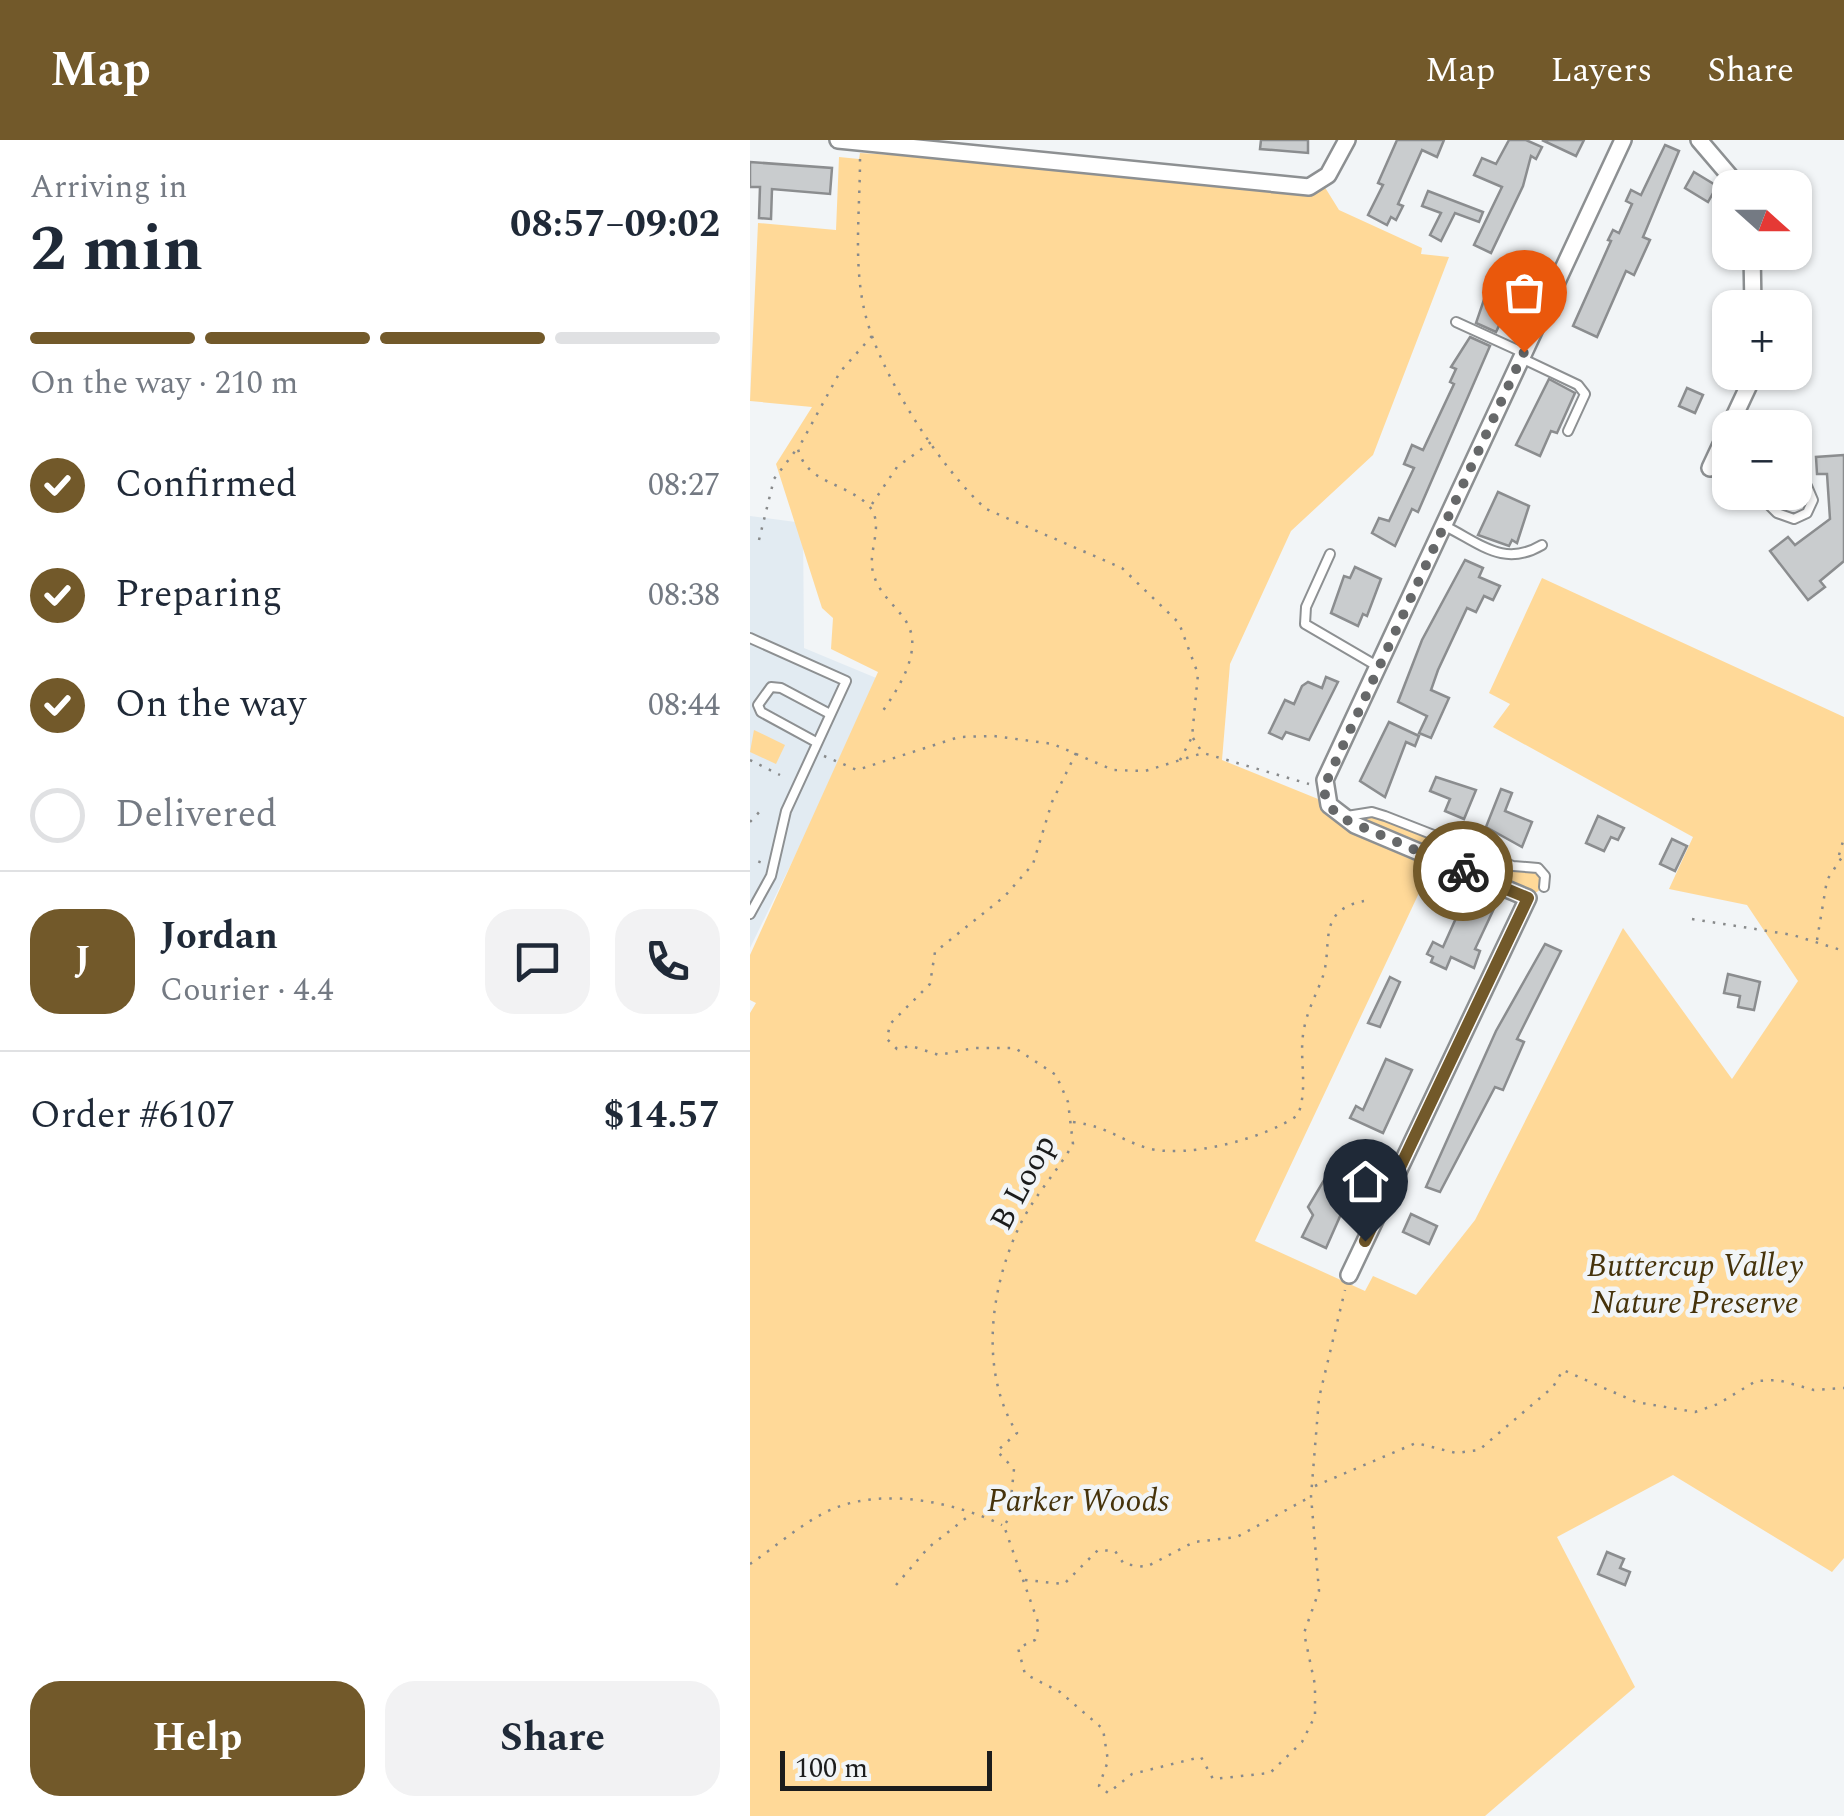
<!DOCTYPE html>
<html lang="en">
<head>
<meta charset="utf-8">
<style>
	:root { --surface:#fff; --page:#f2f2f3; --text:#1f2937; --muted:#747a83; --line:#e0e1e3; --accent:#72592a }
	body { margin:0; font-family:Spectral,serif; background:var(--page); color:var(--text); height:100vh; display:flex; flex-direction:column; font-size:38px; white-space:nowrap }
	* { box-sizing:border-box; margin:0 }
	p { font-size:32px; color:var(--muted) }
	.icon { flex:none; width:55px; height:55px; fill:none; stroke:currentColor; stroke-width:2; stroke-linecap:round; stroke-linejoin:round }
	.map { position:relative; flex:1; overflow:hidden }
	.drawer { display:flex; flex-direction:column; background:var(--surface); width:750px }
	.drawer>* { flex:none }
	.needle { width:65px; rotate:111deg }
	.tools { position:absolute; left:962px; top:30px; display:grid; gap:20px }
	.tools a { display:grid; place-items:center; width:100px; height:100px; border-radius:20px; background:var(--surface); box-shadow:0 2px 8px #0004; font-size:50px }
	.scale { position:absolute; left:30px; bottom:25px; width:212px; box-sizing:border-box; padding-left:10px; border:5px solid #1b1c1c; border-top:0; font-size:28px; line-height:35px; white-space:nowrap; color:#1b1c1c; -webkit-text-stroke:8px #f2f5f7; paint-order:stroke }
	.pin { position:absolute; display:grid; place-items:center; width:85px; height:85px; color:#fff; margin:-102px -42px; border-radius:50% 50% 50% 0; rotate:-45deg; box-shadow:0 0 10px #0007 }
	.pin .icon { rotate:45deg }
	.courier { position:absolute; display:grid; place-items:center; width:100px; height:100px; margin:-50px; border:8px solid #72592a; border-radius:50%; background:#fff; color:#222; box-shadow:0 2px 12px #0007 }
	.head em { font-style:normal; font-weight:700 }
	.head div { display:flex; flex-direction:column-reverse }
	.head { display:flex; align-items:center; justify-content:space-between; height:170px; padding:0 30px }
	h1 { font-size:65px; font-weight:700; line-height:75px }
	.bar { display:grid; grid-template-columns:repeat(4,1fr); gap:15px 10px; align-content:center; height:120px; padding:0 30px }
	.bar i { height:12px; border-radius:8px; background:var(--line) }
	.bar .active { background:var(--accent) }
	.bar p { grid-column:span 4 }
	.line { display:flex; align-items:center; gap:25px; padding:0 30px; border-top:2px solid var(--line) }
	.line div { flex:1 }
	.round { display:grid; place-items:center; flex:none; width:105px; height:105px; border-radius:30px; background:var(--page) }
	ol { padding:0 30px; list-style:none }
	li { display:flex; align-items:center; gap:30px; height:110px }
	li p { margin-inline-start:auto }
	li .icon { padding:10px; border-radius:50%; background:var(--accent); color:#fff; stroke-width:4 }
	li:last-child { color:var(--muted) }
	li i { width:55px; height:55px; border:5px solid var(--line); border-radius:50% }
	.button { display:flex; gap:20px; margin-top:auto; padding:20px 30px }
	.button a { flex:1; height:115px; border-radius:30px; background:var(--accent); color:#fff; font-size:40px; font-weight:700; line-height:115px; text-align:center }
	.button a+a { background:var(--page); color:var(--text) }
	header { display:flex; align-items:center; gap:60px; box-sizing:border-box; height:140px; padding:0 50px; background:var(--accent); color:#fff }
	header strong { font-size:48px }
	nav { display:flex; gap:55px; margin-inline-start:auto; font-size:35px }
	main { display:flex; flex:1; min-height:0 }
	.map>svg:first-child { display:block }
</style>
</head>
<body>
<header>
<strong>Map</strong>
<nav><a>Map</a><a>Layers</a><a>Share</a></nav>
</header>
<main>
<section class="drawer">
<div class="head"><div><h1>2 min</h1><p>Arriving in</p></div><em>08:57–09:02</em></div>
<div class="bar"><i class="active"></i><i class="active"></i><i class="active"></i><i></i><p>On the way · 210 m</p></div>
<ol>
<li><svg class="icon" aria-label="check" viewBox="0 0 24 24"><path d="M5 12l5 5 9-10"/></svg>Confirmed<p>08:27</p></li>
<li><svg class="icon" aria-label="check" viewBox="0 0 24 24"><path d="M5 12l5 5 9-10"/></svg>Preparing<p>08:38</p></li>
<li><svg class="icon" aria-label="check" viewBox="0 0 24 24"><path d="M5 12l5 5 9-10"/></svg>On the way<p>08:44</p></li>
<li><i></i>Delivered</li>
</ol>
<div class="line" style="height:180px"><b class="round" style="background:var(--accent);color:#fff">J</b><div><b>Jordan</b><p>Courier · 4.4</p></div><a class="round"><svg class="icon" aria-label="chat" viewBox="0 0 24 24"><path d="M4 5h16v11H9l-5 4z"/></svg></a><a class="round"><svg class="icon" aria-label="phone" viewBox="0 0 24 24"><path d="M5 4h4l2 5-3 2q2 4 5 5l2-3 5 2v4C11 20 4 13 5 4z"/></svg></a></div>
<div class="line" style="height:130px"><div>Order #6107</div><b>$14.57</b></div>
<div class="button"><a>Help</a><a>Share</a></div>
</section>
<div class="map">
<svg width="1094" height="1676" viewBox="0 0 1094 1676">
	<rect width="100%" height="100%" fill="#f2f5f7"/>
	<polygon fill="#e2ebf2" points="0,376 53,383 54,508 131,540 0,808"/>
	<g fill="#ffd998">
		<polygon points="110,13 571,41 589,70 672,108 671,114 699,117 623,315 541,391 480,524 472,620 605,674 622,672 763,726 788,728 794,747 778,758 685,719 505,1101 615,1151 623,1136 666,1155 725,1080 873,788 982,939 1048,841 997,765 919,749 943,697 743,587 760,564 739,553 792,438 1094,577 1094,1418 1082,1432 923,1335 807,1397 885,1547 735,1676 0,1676 0,873 6,863 0,860 0,815 128,532 81,509 83,478 72,468 26,324 62,267 0,261 8,83 86,90 89,17 109,19"/>
		<polygon points="4,590 35,605 26,624 0,612"/>
	</g>
	<g fill="#c9ccce" stroke="#8b8d8f" stroke-width="2.5">
		<polygon points="511,0 558,0 558,13 510,9"/>
		<polygon points="647,0 694,0 687,17 672,10 648,64 653,66 646,80 641,77 637,85 618,75 633,45 628,43"/>
		<polygon points="759,0 776,0 792,7 786,19 781,16 773,46 741,113 724,105 752,47 724,35 732,18 746,24"/>
		<polygon points="792,0 834,0 826,16"/>
		<polygon points="915,5 929,11 893,97 900,100 884,135 876,131 847,197 823,186 861,101 858,100 863,90 869,93 882,64 876,61 881,50 891,55"/>
		<polygon points="0,22 82,28 80,54 22,49 21,79 9,78 10,47 0,47"/>
		<polygon points="944,32 967,46 958,62 935,48"/>
		<polygon points="678,51 733,72 729,82 705,73 691,101 680,95 691,73 672,66"/>
		<polygon points="748,138 767,147 746,192 726,183 738,148 742,150"/>
		<polygon points="720,197 740,206 668,372 662,369 645,406 622,393 629,378 639,381 664,328 654,324 662,305 673,310 704,244 700,242 706,229 701,227"/>
		<polygon points="799,239 825,253 807,293 801,291 790,316 766,305"/>
		<polygon points="937,248 953,255 945,273 929,266"/>
		<polygon points="1094,315 1094,421 1070,441 1075,447 1058,460 1020,411 1038,397 1045,405 1080,379 1077,334 1067,334 1066,317"/>
		<polygon points="748,352 779,366 767,403 762,400 759,406 728,395"/>
		<polygon points="715,420 733,428 729,437 750,446 743,460 734,456 726,472 717,468 688,530 681,550 699,558 681,598 669,593 677,576 648,562 672,500"/>
		<polygon points="605,427 631,439 617,476 613,474 608,486 581,473 594,436 600,438"/>
		<polygon points="576,537 588,542 559,600 536,592 532,599 519,593 535,560 544,564 552,546 558,542 572,548"/>
		<polygon points="639,582 669,596 665,606 656,602 635,657 610,641"/>
		<polygon points="686,637 726,650 714,679 695,671 700,659 680,651"/>
		<polygon points="751,649 762,653 755,671 782,682 772,707 736,687"/>
		<polygon points="848,676 874,688 868,700 861,697 854,711 836,703"/>
		<polygon points="922,699 937,706 925,731 910,724"/>
		<polygon points="720,747 748,760 725,809 730,811 724,828 701,817 696,829 681,822 683,817 677,814 683,802 693,807"/>
		<polygon points="795,804 811,811 767,899 774,902 753,950 745,947 690,1052 676,1047 746,891"/>
		<polygon points="978,834 1010,842 1004,870 988,867 990,856 974,853"/>
		<polygon points="640,837 650,842 630,887 618,883"/>
		<polygon points="636,919 662,930 633,993 600,978 606,966 613,970"/>
		<polygon points="586,1020 610,1031 576,1108 552,1097 563,1075 558,1067"/>
		<polygon points="661,1074 687,1086 679,1104 653,1092"/>
		<polygon points="857,1412 874,1419 870,1428 880,1432 875,1445 848,1434"/>
	</g>
	<g fill="none" stroke-linecap="round" stroke-linejoin="round">
		<defs>
			<g id="service">
				<polyline points="706,182 774,213"/>
				<polyline points="771,218 828,245 835,254 818,291"/>
				<polyline points="1009,355 1027,373 1044,379 1057,373 1063,360 1057,346 1045,338"/>
				<path d="M 693,385 C 730,403 753,428 792,405"/>
				<polyline points="580,414 556,467 555,484 627,526"/>
				<polyline points="0,498 96,541 36,671 21,736 0,774"/>
				<polyline points="66,602 11,572 8,565 21,547 31,548 80,574"/>
				<polyline points="597,676 622,672 635,676 763,726 788,728 795,736 794,747"/>
			</g>
			<g id="minor">
				<polyline points="88,0 559,47 578,35 597,0"/>
				<polyline points="949,0 990,48"/>
				<polyline points="1002,112 1003,168"/>
				<polyline points="960,328 1005,232"/>
				<polyline points="599,1135 778,758 605,685 579,665 575,640 873,0"/>
			</g>
		</defs>
		<use href="#service" stroke="#8d9092" stroke-width="12"/>
		<use href="#minor" stroke="#8d9092" stroke-width="20"/>
		<g stroke="#888a8b" stroke-width="2.5" stroke-dasharray="2.5 8" stroke-linecap="butt">
			<path d="M 110,19 C 110,70 103,124 115,173 C 129,233 191,329 236,369 L 372,428 L 429,483 L 448,534 L 442,597 L 429,622"/>
			<path d="M 122,196 L 90,232 L 48,309 C 57,344 95,342 118,365 C 136,383 117,411 123,432 C 128,454 146,465 157,483 C 174,512 146,552 130,575"/>
			<polyline points="122,364 147,327 181,302"/>
			<polyline points="9,400 24,339 46,310"/>
			<polyline points="443,598 452,612"/>
			<path d="M 326,613 L 302,662 L 283,724 L 255,756 L 185,812 L 180,844 L 140,884 L 137,899 L 147,909 L 161,906 L 189,915 L 224,908 L 265,908 L 306,935 L 318,962 L 323,1004 C 307,1032 283,1057 269,1087 C 240,1149 229,1232 267,1293 L 247,1311 L 264,1329 L 259,1378 L 254,1386 L 289,1485 L 285,1500 L 268,1508 L 275,1534 L 310,1552 L 353,1589 L 358,1621 L 349,1646 L 358,1653 L 382,1634 L 451,1617 L 463,1639 L 520,1633 L 552,1602 L 565,1576 L 565,1545 L 554,1493 L 569,1451 L 561,1356 L 569,1258 L 595,1150"/>
			<polyline points="74,616 107,630 209,597 244,596 303,604 363,630 395,631 453,613 559,644"/>
			<polyline points="0,620 30,635"/>
			<polyline points="0,682 13,668"/>
			<polyline points="1089,715 1094,698"/>
			<polyline points="9,723 11,718"/>
			<polyline points="942,779 1043,795 1094,811"/>
			<polyline points="1067,800 1077,740 1094,714"/>
			<path d="M 323,982 C 359,987 368,999 397,1008 C 437,1019 514,999 548,975 C 559,945 548,918 554,889 C 557,871 567,853 573,836 C 583,805 566,770 614,761"/>
			<polyline points="565,1346 666,1303 706,1313 729,1310 803,1247 813,1230 886,1262 945,1272 968,1264 1006,1241 1028,1240 1064,1250 1094,1248"/>
			<path d="M 0,1424 C 27,1406 55,1380 85,1368 C 135,1348 205,1362 252,1385"/>
			<polyline points="275,1440 314,1444 348,1410 365,1411 374,1424 396,1427 444,1402 487,1397 560,1357"/>
			<polyline points="146,1445 179,1407 220,1375"/>
		</g>
		<use href="#service" stroke="#fff" stroke-width="8"/>
		<use href="#minor" stroke="#fff" stroke-width="15"/>
	</g>
	<g fill="none" stroke-linecap="round" stroke-linejoin="round">
		<polyline stroke="#666869" stroke-width="10" stroke-dasharray="0 18" points="713,731 592,678 579,666 573,649 774,212"/>
		<polyline stroke="#72592a" stroke-width="12" points="615,1101 778,758 713,731"/>
	</g>
	<g text-anchor="middle" stroke-width="9" stroke-linejoin="round" paint-order="stroke">
		<g font-size="32" fill="#1b1c1c" stroke="#f2f5f7">
			<text transform="translate(272 1042) rotate(-62)" y="11">B Loop</text>
		</g>
		<g font-size="32" font-style="italic" fill="#46330b" stroke="#f2f5f7">
			<text x="945" y="1136">Buttercup Valley<tspan x="945" dy="37">Nature Preserve</tspan></text>
			<text x="328" y="1371">Parker Woods</text>
		</g>
	</g>
</svg>
<div class="tools">
<a><svg class="needle" viewBox="-14 -14 28 28"><path d="M0-13l5 13h-10z" fill="#e53935"/><path d="M0 13l5-13h-10z" fill="#747a83"/></svg></a>
<a>+</a>
<a>−</a>
</div>
<div class="scale">100 m</div>
<div class="pin" style="left:774px;top:212px;background:#ea580c"><svg class="icon" aria-label="bag" viewBox="0 0 24 24"><path d="M5 8h14l-1 12H6zM9 8a3 3 0 0 1 6 0"/></svg></div>
<div class="pin" style="left:615px;top:1101px;background:#1f2937"><svg class="icon" aria-label="home" viewBox="0 0 24 24"><path d="M3 11l9-7 9 7M6 9v11h12V9"/></svg></div>
<div class="courier" style="left:713px;top:731px"><svg class="icon" aria-label="bike" viewBox="0 0 24 24"><circle cx="6" cy="16" r="4"/><circle cx="18" cy="16" r="4"/><path d="M6 16l4-8h5l3 8M10 8l3 8H6M13 5h3"/></svg></div>
</div>
</main>
</body>
</html>
